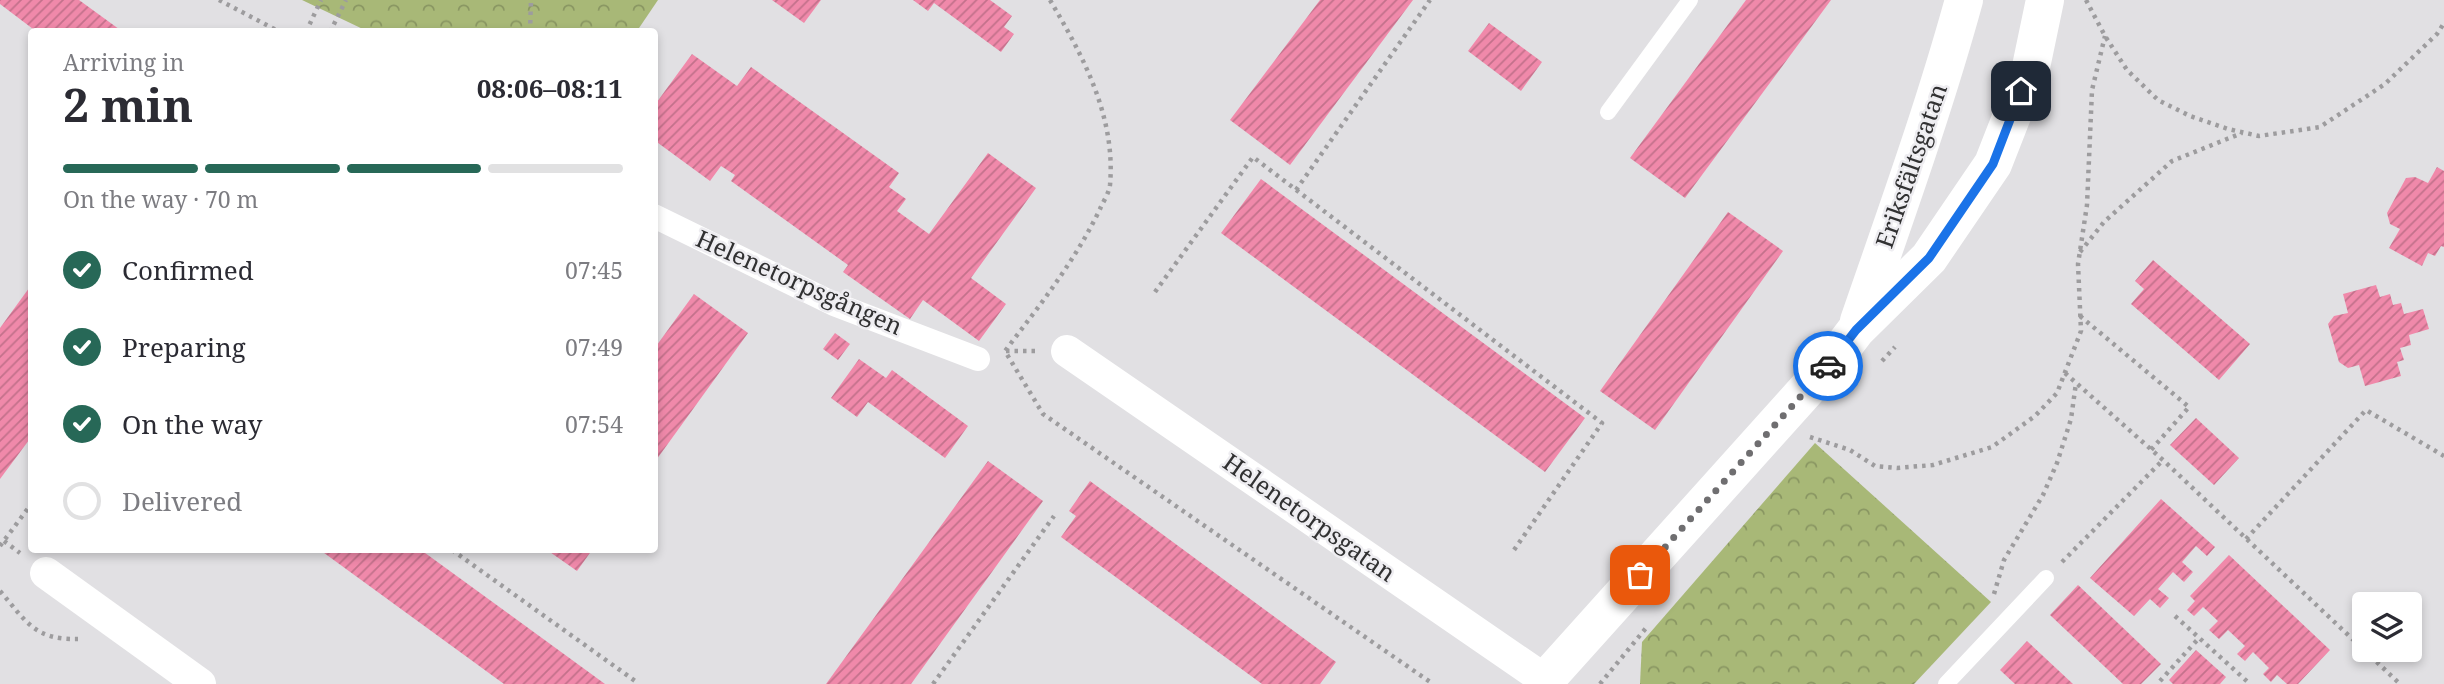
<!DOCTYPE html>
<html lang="en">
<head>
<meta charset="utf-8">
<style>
	:root { --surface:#fff; --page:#f7f7f7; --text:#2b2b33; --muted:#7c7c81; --line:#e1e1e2; --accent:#276857 }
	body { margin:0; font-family:"Noto Serif",serif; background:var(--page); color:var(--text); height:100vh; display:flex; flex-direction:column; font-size:26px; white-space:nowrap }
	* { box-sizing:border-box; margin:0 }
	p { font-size:23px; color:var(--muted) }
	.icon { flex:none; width:38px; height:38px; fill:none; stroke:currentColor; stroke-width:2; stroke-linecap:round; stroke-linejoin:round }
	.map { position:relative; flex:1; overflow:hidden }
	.sheet { position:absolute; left:28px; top:28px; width:630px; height:525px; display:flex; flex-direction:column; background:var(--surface); border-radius:7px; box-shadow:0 4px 10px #0003 }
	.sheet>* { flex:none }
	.tools { position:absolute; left:2352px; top:592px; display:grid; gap:14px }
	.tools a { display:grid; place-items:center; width:70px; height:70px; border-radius:7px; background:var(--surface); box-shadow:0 4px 10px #0003; font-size:35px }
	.pin { position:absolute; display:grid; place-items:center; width:60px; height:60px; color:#fff; margin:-30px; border-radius:14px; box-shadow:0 4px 10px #0006 }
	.courier { position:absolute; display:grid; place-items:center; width:70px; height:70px; margin:-35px; border:5px solid #1a73e8; border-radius:50%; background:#fff; color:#222; box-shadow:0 2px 9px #0007 }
	.summary em { font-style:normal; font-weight:700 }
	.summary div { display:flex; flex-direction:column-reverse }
	.summary { display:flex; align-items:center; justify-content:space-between; height:119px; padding:0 35px }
	h1 { font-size:46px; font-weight:700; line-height:52px }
	.bar { display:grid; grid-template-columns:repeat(4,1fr); gap:10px 7px; align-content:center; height:84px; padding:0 35px }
	.bar i { height:9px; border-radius:5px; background:var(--line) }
	.bar .active { background:var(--accent) }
	.bar p { grid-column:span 4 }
	ol { padding:0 35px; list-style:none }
	li { display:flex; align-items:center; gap:21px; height:77px }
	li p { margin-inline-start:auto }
	li .icon { padding:7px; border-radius:50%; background:var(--accent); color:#fff; stroke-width:4 }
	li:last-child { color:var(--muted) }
	li i { width:38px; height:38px; border:4px solid var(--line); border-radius:50% }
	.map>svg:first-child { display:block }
</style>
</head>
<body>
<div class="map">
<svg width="2444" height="684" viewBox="0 0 2444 684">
	<defs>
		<pattern id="forest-crowns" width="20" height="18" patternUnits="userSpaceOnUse" patternTransform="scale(1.75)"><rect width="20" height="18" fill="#a8b877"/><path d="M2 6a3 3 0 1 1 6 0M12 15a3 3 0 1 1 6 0" fill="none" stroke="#899662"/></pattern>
		<pattern id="building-hatch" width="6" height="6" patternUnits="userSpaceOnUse" patternTransform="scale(1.75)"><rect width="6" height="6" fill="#f089aa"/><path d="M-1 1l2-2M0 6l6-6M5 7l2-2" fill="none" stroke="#c3718b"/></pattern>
	</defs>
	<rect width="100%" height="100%" fill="#e1e0e3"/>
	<g fill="url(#forest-crowns)">
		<polygon points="302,0 658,0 637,31 367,31"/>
		<polygon points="1815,443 1991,602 1914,684 1640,684 1642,642"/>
	</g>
	<g fill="url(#building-hatch)">
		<polygon points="0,0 79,0 123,32 37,32 0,4"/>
		<polygon points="772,0 821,0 804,23"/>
		<polygon points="913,0 990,0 1012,16 1004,27 1014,34 1001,52 934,3 928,11"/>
		<polygon points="1320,0 1413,0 1290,165 1230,120"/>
		<polygon points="1746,0 1831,0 1685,198 1630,158"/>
		<polygon points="1489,23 1542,62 1521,91 1468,51"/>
		<polygon points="692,54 737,86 751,67 899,173 889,187 906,199 897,211 929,234 988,153 1036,188 971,278 1006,304 979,341 923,300 910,319 843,272 848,265 731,181 735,175 721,166 710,181 654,140 654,106"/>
		<polygon points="2437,167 2444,171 2444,247 2441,246 2435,256 2428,253 2422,266 2389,248 2400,229 2390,224 2387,213 2406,178 2415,177 2428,183"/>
		<polygon points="1261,179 1585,418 1545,472 1221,233"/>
		<polygon points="1728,212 1783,251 1655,430 1600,391"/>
		<polygon points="2153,260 2250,344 2219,380 2131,304 2144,289 2135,281"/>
		<polygon points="32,284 32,436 0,479 0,328"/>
		<polygon points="2376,285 2380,297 2390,294 2393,305 2401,303 2404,314 2423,309 2429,329 2409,335 2411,345 2400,348 2404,360 2397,362 2401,376 2365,386 2359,365 2348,368 2339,362 2328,324 2334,316 2348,313 2343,294"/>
		<polygon points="694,294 748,333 654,463 654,349"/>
		<polygon points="835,333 850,344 838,360 823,349"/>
		<polygon points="859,359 886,378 892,370 968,426 945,458 868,402 857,417 831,398"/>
		<polygon points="2196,418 2239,458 2214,485 2170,445"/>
		<polygon points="988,461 1043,501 1002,558 911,684 826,684"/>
		<polygon points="1090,481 1336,662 1320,684 1262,684 1061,537 1076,516 1069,511"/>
		<polygon points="2161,499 2215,547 2207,556 2196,546 2182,562 2193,572 2184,582 2173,572 2158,589 2169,598 2160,608 2150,599 2134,616 2090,578"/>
		<polygon points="320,550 421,550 605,684 504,684"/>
		<polygon points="547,550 592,550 577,571"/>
		<polygon points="2229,555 2330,650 2298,684 2287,684 2277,675 2271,682 2263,674 2269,668 2253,652 2245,661 2237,654 2245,646 2228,630 2219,639 2209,630 2218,621 2203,607 2194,616 2187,610 2195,601 2190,596"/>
		<polygon points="2078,585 2161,664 2141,684 2123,684 2050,615"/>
		<polygon points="2027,641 2073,684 2015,684 2000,670"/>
		<polygon points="2196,650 2226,677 2220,684 2173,684 2169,680"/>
	</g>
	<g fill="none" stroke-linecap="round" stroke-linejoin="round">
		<g stroke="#9d9c9e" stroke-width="4.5" stroke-dasharray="3.5 5" stroke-linecap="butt">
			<polyline points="219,0 280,32"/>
			<path d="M 1050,0 C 1083,56 1116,117 1110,185 C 1109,193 1103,202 1100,209 C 1075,261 1040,305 1005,351 L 1043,414 L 1433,684"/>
			<polyline points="2086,0 2105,36 2127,70 2158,100 2190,116 2228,129 2259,136 2320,127 2385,84 2437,34 2444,23"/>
			<polyline points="306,32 321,0"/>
			<polyline points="330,32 346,0"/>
			<polyline points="530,32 531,0"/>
			<polyline points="1296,190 1430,0"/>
			<polyline points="2080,252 2104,222 2172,161 2242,133"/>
			<polyline points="1155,292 1253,157 1602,423 1514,550"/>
			<polyline points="2080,316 2189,407 2151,450"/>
			<polyline points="1006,351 1036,351"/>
			<polyline points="1882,361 1895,347"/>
			<polyline points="2065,373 2163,460 2400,684"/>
			<polyline points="1810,437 1850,450 1875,466 1897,468 1933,465 1992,447 2035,416 2057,393 2081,331 2078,264 2087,205 2092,90 2105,36"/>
			<polyline points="2246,539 2366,410 2444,456"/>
			<polyline points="4,541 20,553"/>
			<polyline points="0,546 32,503"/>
			<polyline points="452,550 638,683"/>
			<polyline points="2062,562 2163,460"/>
			<path d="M 0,591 C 26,621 34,640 78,639"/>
			<polyline points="1994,594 2004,560 2043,495 2057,463 2071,419 2076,383"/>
			<polyline points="2175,616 2250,684"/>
			<polyline points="2160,681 2199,638"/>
			<polyline points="933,684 1054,516"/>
			<polyline points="1600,684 1646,628"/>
		</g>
		<g stroke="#fff" stroke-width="16">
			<polyline points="1608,112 1690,0"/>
			<polyline points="1946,684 2046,578"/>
		</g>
		<polyline stroke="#fff" stroke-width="24" points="654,216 834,304 978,359"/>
		<g stroke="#fff" stroke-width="32">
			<polyline points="1067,351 1551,684"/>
			<polyline points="46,573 200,684"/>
		</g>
		<g stroke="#fff" stroke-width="38">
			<path d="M 1859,321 C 1896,214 1934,109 1964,0"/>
			<polyline points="1542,684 1834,359 1856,330 1929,258 1993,164 2031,67 2045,0"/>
		</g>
	</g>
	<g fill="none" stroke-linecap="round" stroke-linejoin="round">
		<polyline stroke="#6f6e70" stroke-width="7" stroke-dasharray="0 12.6" points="1640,575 1828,366"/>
		<polyline stroke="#1a73e8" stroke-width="9" points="1828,366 1856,330 1929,258 1993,164 2021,91"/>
	</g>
	<g text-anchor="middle" stroke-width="5" stroke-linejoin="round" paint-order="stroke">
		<g font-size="24" fill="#313132" stroke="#eeedf1">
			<text transform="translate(1912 166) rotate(-71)" y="8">Eriksfältsgatan</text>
			<text transform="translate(799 283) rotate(24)" y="8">Helenetorpsgången</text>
			<text transform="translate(1309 518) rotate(35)" y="8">Helenetorpsgatan</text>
		</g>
	</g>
</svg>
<div class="tools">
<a><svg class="icon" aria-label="layers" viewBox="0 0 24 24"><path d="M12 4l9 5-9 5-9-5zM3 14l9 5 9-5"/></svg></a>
</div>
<div class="pin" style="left:1640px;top:575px;background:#ea580c"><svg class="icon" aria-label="bag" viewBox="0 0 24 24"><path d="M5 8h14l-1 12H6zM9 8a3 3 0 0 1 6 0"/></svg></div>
<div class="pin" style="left:2021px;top:91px;background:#1f2937"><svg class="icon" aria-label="home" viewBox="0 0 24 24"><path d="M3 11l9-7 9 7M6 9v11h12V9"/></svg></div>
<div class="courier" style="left:1828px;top:366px"><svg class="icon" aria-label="car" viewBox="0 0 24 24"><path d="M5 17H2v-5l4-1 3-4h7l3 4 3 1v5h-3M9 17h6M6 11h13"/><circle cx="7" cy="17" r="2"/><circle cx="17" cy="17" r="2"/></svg></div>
<section class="sheet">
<div class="summary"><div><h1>2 min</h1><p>Arriving in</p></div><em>08:06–08:11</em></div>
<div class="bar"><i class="active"></i><i class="active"></i><i class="active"></i><i></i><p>On the way · 70 m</p></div>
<ol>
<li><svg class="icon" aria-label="check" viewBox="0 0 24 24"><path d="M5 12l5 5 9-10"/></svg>Confirmed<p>07:45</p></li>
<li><svg class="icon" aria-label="check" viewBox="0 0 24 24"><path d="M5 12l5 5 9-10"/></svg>Preparing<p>07:49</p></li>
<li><svg class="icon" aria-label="check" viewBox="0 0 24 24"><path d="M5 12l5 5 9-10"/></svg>On the way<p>07:54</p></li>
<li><i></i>Delivered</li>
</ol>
</section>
</div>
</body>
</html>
